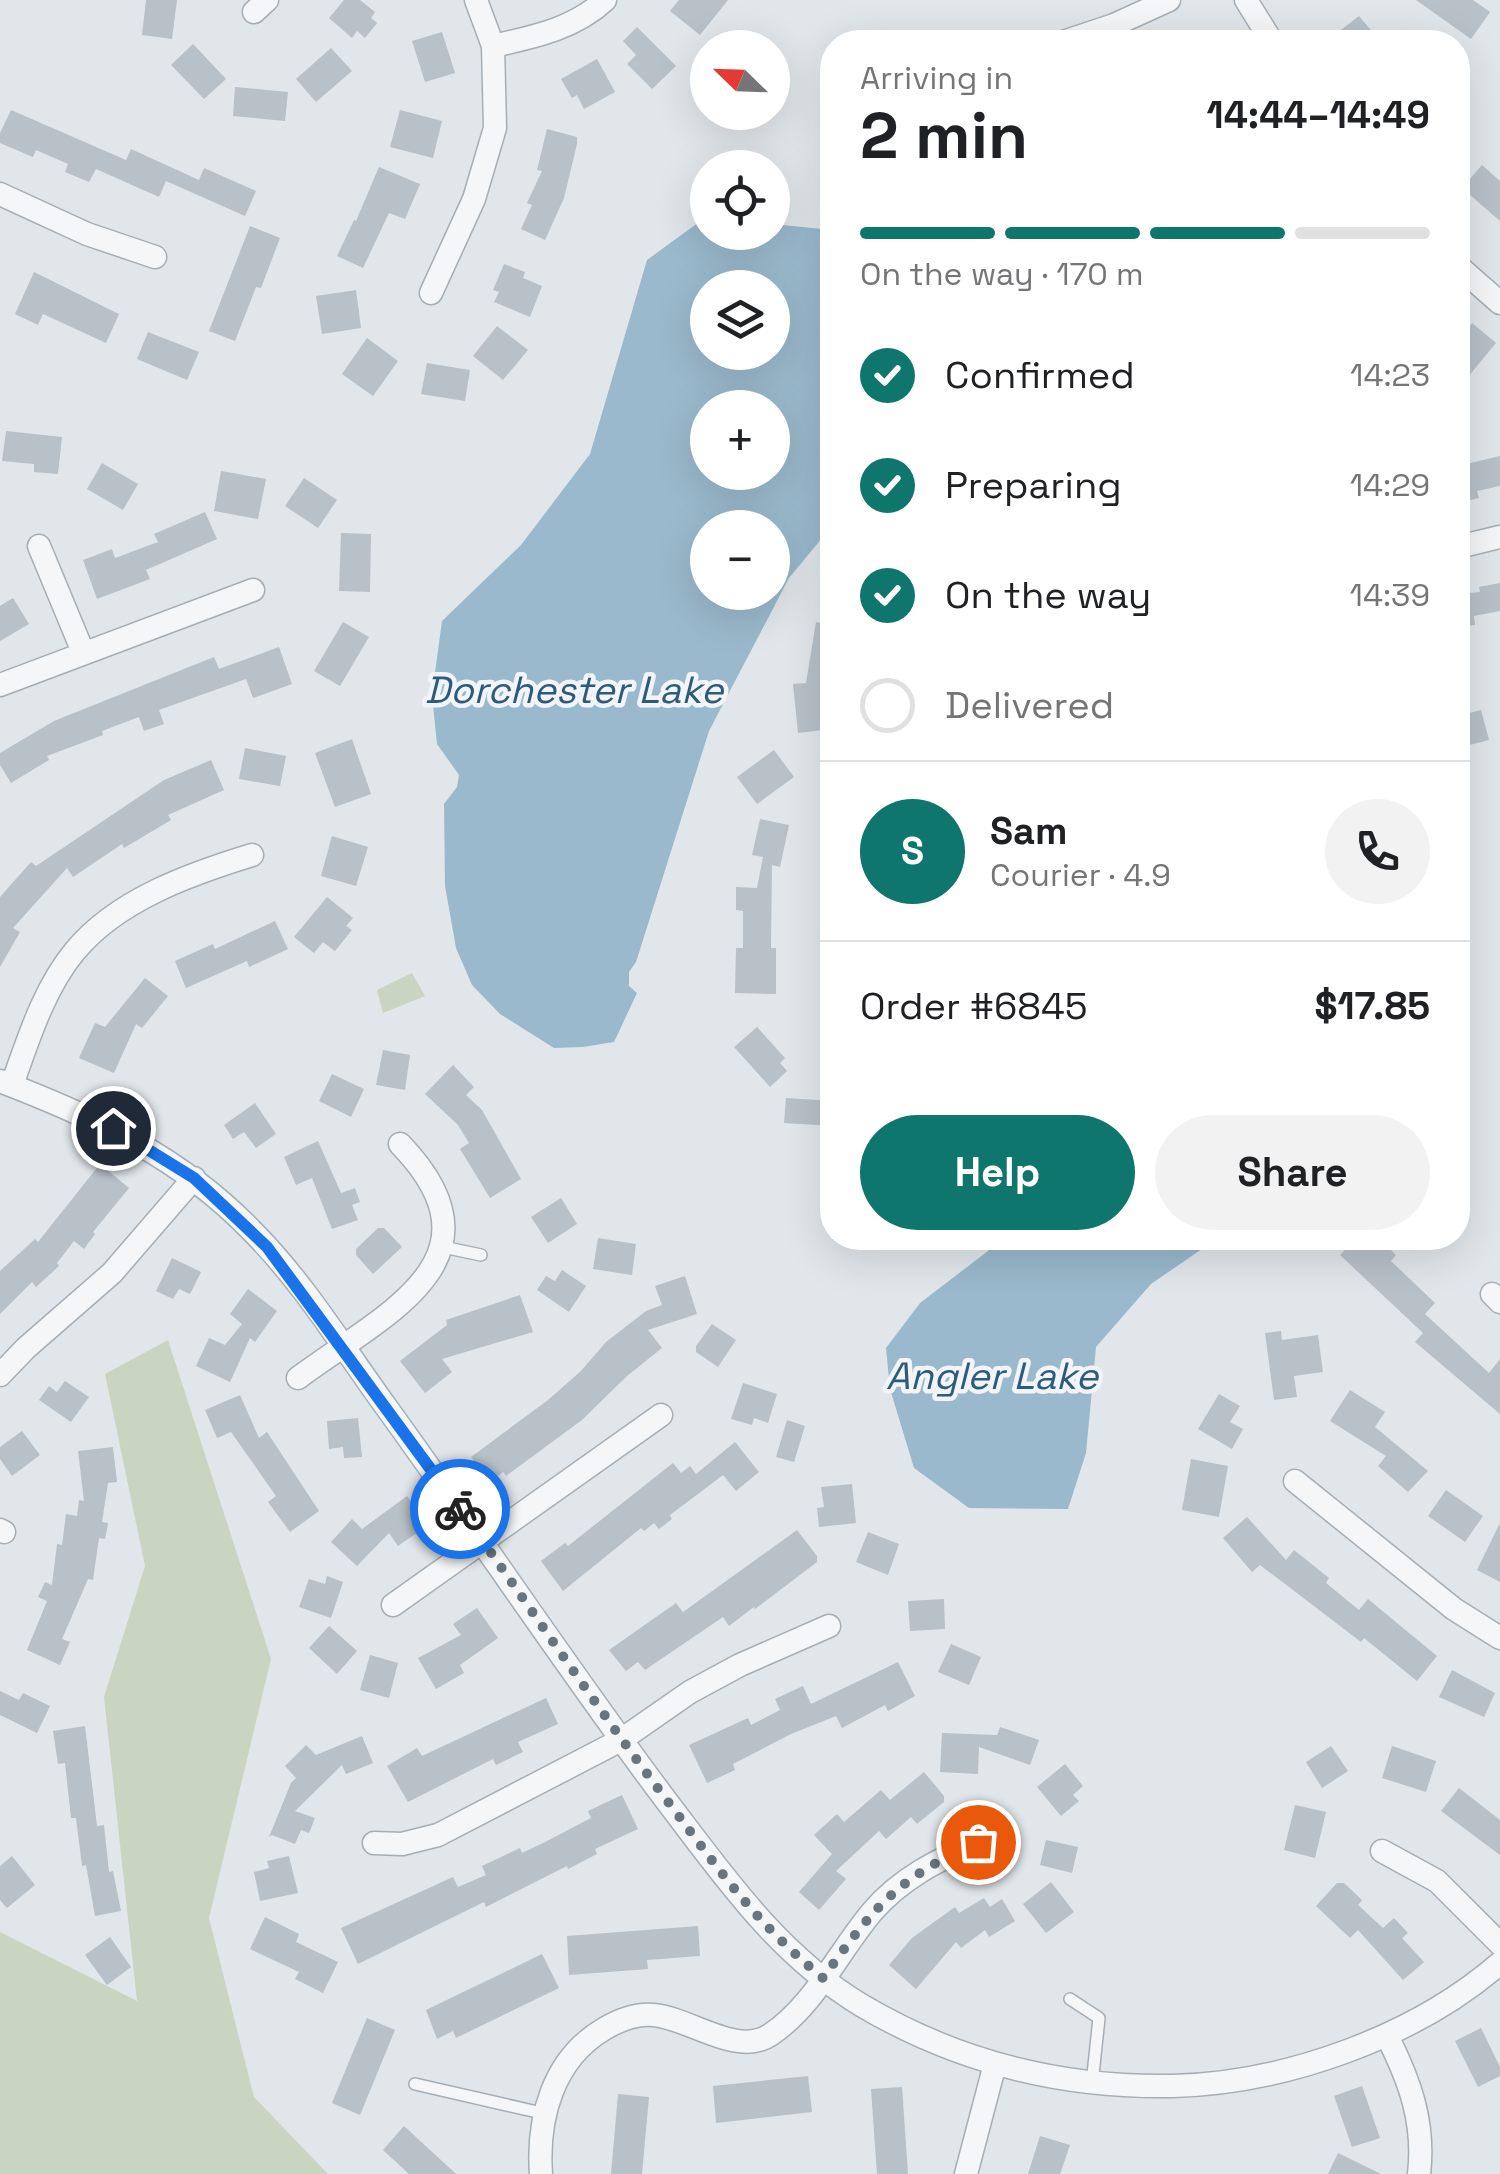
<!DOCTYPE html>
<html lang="en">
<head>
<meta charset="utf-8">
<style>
	:root { --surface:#fff; --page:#f2f2f2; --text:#202124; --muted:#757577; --line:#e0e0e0; --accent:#0f766e }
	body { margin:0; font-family:"Space Grotesk",sans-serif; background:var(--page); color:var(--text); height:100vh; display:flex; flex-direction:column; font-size:38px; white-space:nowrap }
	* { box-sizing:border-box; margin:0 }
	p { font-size:32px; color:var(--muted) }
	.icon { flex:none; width:55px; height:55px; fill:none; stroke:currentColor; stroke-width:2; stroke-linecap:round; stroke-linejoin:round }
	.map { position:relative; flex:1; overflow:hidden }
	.panel { position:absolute; left:820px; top:30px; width:650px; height:1220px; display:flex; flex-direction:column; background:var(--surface); border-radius:40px; box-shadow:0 10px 40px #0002 }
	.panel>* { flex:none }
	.needle { width:65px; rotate:293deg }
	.controls { position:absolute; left:690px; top:30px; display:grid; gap:20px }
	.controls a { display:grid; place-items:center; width:100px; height:100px; border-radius:50%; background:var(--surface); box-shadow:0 10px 40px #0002; font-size:50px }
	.pin { position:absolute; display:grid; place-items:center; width:85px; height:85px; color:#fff; margin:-42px; border:5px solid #fff; border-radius:50%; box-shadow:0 2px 10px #0007 }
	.courier { position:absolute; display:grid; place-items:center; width:100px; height:100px; margin:-50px; border:8px solid #1a73e8; border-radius:50%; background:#fff; color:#222; box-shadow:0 2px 12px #0007 }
	.head em { font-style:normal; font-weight:800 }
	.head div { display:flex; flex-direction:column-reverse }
	.head { display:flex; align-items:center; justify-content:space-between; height:170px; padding:0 40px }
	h1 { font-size:65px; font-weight:800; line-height:75px }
	.bar { display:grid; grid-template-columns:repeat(4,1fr); gap:15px 10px; align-content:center; height:120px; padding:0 40px }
	.bar i { height:12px; border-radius:8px; background:var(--line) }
	.bar .selected { background:var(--accent) }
	.bar p { grid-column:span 4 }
	.line { display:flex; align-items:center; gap:25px; padding:0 40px; border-top:2px solid var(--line) }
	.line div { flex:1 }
	.round { display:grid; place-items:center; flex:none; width:105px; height:105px; border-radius:52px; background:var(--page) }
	ol { padding:0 40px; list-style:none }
	li { display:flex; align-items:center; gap:30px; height:110px }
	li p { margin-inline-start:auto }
	li .icon { padding:10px; border-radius:50%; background:var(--accent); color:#fff; stroke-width:4 }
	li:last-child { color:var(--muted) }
	li i { width:55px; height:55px; border:5px solid var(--line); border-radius:50% }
	.button { display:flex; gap:20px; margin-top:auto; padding:20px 40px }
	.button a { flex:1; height:115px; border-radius:60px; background:var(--accent); color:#fff; font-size:40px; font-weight:800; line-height:115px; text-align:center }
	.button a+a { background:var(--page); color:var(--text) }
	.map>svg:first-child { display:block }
</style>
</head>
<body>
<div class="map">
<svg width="1500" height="2174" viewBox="0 0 1500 2174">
	<rect width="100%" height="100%" fill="#e1e6ea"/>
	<g fill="#c9d5c1">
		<polygon points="412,973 425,996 383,1013 377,990"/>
		<polygon points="168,1340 271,1659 209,1918 254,2097 328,2174 0,2174 0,1932 137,2001 104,1697 145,1566 105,1374"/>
	</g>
	<g fill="#9ab9cc" fill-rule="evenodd">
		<path d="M 706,217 L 708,232 L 772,232 L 773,224 L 832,230 L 832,526 L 789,578 L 709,731 L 636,962 L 629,972 L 629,986 L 637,993 L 614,1042 L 583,1047 L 554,1048 L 500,1014 L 472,985 L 456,948 L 445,886 L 444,804 L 457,787 L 459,775 L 437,744 L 432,695 L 442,621 L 521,545 L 590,454 L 647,260 ZM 708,288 L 772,288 L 772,352 L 708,352 ZM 708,408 L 772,408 L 772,472 L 708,472 ZM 708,528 L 772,528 L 772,592 L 708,592 Z"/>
		<polygon points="1005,1238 1218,1238 1151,1284 1096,1347 1086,1453 1068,1509 969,1508 914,1468 890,1389 886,1348 920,1303"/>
	</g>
	<g fill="#b8c0c8">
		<polygon points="146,0 177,0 172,39 142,35"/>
		<polygon points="344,0 360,0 375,12 371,18 377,23 365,38 357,31 352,38 329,18"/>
		<polygon points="679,0 728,0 700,35 670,11"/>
		<polygon points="1416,0 1473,0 1490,12 1471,39"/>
		<polygon points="1359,16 1381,42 1345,42 1337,33"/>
		<polygon points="637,27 676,66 652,89 627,64 636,55 623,41"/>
		<polygon points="442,32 455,73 425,82 412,41"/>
		<polygon points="193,44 226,79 204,99 171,65"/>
		<polygon points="331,48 352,71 316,102 296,79"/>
		<polygon points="597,59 615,92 584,109 577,95 572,98 561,79"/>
		<polygon points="235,87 288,92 285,121 233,116"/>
		<polygon points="11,110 126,160 131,149 199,180 204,168 256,191 245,216 166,181 159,197 96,169 89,182 65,172 68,164 36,150 33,157 0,143 0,133"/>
		<polygon points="400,110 442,121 433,158 390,147"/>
		<polygon points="547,129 577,137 577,144 564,198 545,240 521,229 532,205 527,203 542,171 537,170"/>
		<polygon points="1482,165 1500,181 1500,221 1462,188"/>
		<polygon points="379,167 420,184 405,219 389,213 363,268 337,256 354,220 356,221"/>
		<polygon points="250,226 280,238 261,288 256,287 235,341 209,331"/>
		<polygon points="504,264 525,272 523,278 542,286 530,317 494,302 499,292 493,290"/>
		<polygon points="34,272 119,314 106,343 43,314 38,325 15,314"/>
		<polygon points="356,290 361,328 322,334 316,296"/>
		<polygon points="1472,323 1496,343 1458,389 1458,341"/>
		<polygon points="497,326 528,350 503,380 473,356"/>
		<polygon points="148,332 199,352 187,380 137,359"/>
		<polygon points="367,338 398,361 373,396 342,374"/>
		<polygon points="427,363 470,370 465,401 421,394"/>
		<polygon points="6,431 62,437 58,474 34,472 34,464 2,461"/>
		<polygon points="1500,456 1500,486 1477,491 1479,498 1458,503 1458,466"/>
		<polygon points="102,463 138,484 123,510 87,489"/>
		<polygon points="221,471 266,479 258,519 214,511"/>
		<polygon points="304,478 337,500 318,528 285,506"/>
		<polygon points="205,512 217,539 146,570 150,579 97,599 83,560 112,549 115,558 158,542 154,534"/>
		<polygon points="341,533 371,534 370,592 339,591"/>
		<polygon points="1500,583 1500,611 1474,616 1475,625 1458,627 1458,594 1480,592 1479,587"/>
		<polygon points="13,598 29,624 0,641 0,606"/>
		<polygon points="343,622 369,637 340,686 314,671"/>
		<polygon points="816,622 832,625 832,668 824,666 831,729 798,733 793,684 806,683"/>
		<polygon points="279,647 292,684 253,698 246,679 159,710 164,724 144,731 139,717 102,731 103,735 47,756 49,760 11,783 0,765 0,753 54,721 214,657 219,669"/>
		<polygon points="1481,710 1489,740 1458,748 1458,716"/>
		<polygon points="352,739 371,794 335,807 315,753"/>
		<polygon points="245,748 286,756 280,786 239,779"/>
		<polygon points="774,750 794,777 757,804 737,777"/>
		<polygon points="211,760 224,790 168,815 171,820 124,848 122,844 73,877 67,868 13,928 20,932 0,967 0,897 31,862 36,866 164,780"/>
		<polygon points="760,819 789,825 780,867 772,865 771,948 776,948 776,994 735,993 736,948 743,948 743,911 736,910 736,887 757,888 763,857 752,855"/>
		<polygon points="332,836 368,847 356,886 321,876"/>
		<polygon points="327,897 353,918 346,926 352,930 335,951 323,942 314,953 294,937"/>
		<polygon points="275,921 288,949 249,967 247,961 186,988 175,961 213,944 215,949"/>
		<polygon points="145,978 168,996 142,1028 136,1024 114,1073 79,1058 95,1023 105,1027"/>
		<polygon points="757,1027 785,1058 780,1063 787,1071 770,1087 734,1047"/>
		<polygon points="383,1050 410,1055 405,1090 376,1085"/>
		<polygon points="453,1065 474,1087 466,1095 482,1110 521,1179 490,1198 460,1149 469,1143 458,1125 425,1094"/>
		<polygon points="332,1074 364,1089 351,1117 319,1101"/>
		<polygon points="786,1098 832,1101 832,1126 784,1123"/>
		<polygon points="255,1103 276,1134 256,1148 244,1132 233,1139 224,1125"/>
		<polygon points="318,1141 341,1193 355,1188 360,1202 352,1205 358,1220 332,1229 312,1178 296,1185 284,1157"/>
		<polygon points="100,1164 129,1188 93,1232 95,1234 84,1249 74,1241 57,1263 59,1266 36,1287 32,1282 0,1314 0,1271 35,1239 38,1242"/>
		<polygon points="561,1198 577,1224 548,1243 531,1217"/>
		<polygon points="378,1228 384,1228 402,1247 373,1274 356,1255 356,1249"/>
		<polygon points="598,1238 636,1244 632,1275 593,1269"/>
		<polygon points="1356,1238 1363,1238 1372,1247 1380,1239 1396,1255 1391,1261 1435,1303 1425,1314 1489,1373 1500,1359 1500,1414 1415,1342 1423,1333 1340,1255"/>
		<polygon points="172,1258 201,1272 190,1294 179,1289 173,1299 156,1291"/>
		<polygon points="562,1270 586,1286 569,1312 537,1290 546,1276 555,1281"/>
		<polygon points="685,1276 697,1314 648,1330 662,1348 627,1376 582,1420 506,1476 503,1472 491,1482 471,1457 548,1400 581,1371 606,1342 646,1311 662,1305 655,1286"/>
		<polygon points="248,1289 277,1311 255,1342 250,1338 230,1382 196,1366 209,1338 225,1345 242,1324 230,1314"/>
		<polygon points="520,1295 533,1332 442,1359 452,1372 425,1393 400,1361 447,1325 446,1320"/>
		<polygon points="712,1324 736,1340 718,1367 696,1352 696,1346"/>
		<polygon points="1281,1331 1282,1340 1318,1335 1323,1372 1294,1376 1297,1397 1274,1400 1265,1333"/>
		<polygon points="65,1381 89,1397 71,1422 39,1400 49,1386 57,1392"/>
		<polygon points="743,1383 777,1394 768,1423 754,1418 752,1425 731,1419"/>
		<polygon points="1350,1390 1385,1412 1375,1427 1428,1471 1408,1492 1378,1466 1386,1456 1330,1421"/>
		<polygon points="1219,1394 1240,1406 1230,1422 1243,1429 1232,1449 1198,1429"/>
		<polygon points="240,1395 259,1438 267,1432 319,1511 290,1532 268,1502 276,1496 231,1432 217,1438 205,1410"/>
		<polygon points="358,1418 362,1457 344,1458 343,1447 329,1449 327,1421"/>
		<polygon points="787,1420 805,1426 794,1462 776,1457"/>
		<polygon points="22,1431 40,1455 12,1476 0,1459 0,1447"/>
		<polygon points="735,1442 759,1472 736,1491 723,1475 670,1515 672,1519 659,1529 654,1523 644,1531 641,1528 563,1591 541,1561 565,1543 568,1546 673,1463 681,1473 690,1466 696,1474"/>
		<polygon points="113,1447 117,1482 108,1483 102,1522 108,1523 105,1539 99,1538 93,1580 88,1579 62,1639 70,1642 60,1665 27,1650 47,1601 38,1597 45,1582 52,1585 57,1544 62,1545 66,1514 77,1516 79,1500 84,1501 78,1451"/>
		<polygon points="1191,1459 1228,1466 1219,1517 1182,1510"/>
		<polygon points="852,1484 856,1523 819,1527 817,1508 824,1507 821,1487"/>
		<polygon points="1446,1490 1483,1516 1465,1542 1428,1516"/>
		<polygon points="407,1496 428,1525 398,1546 389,1533 357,1566 331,1542 352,1519 362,1529"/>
		<polygon points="1247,1517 1286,1560 1294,1550 1329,1578 1326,1583 1359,1610 1368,1599 1437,1656 1417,1681 1364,1638 1361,1642 1260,1565 1252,1572 1223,1538"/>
		<polygon points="1500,1523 1500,1582 1477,1570"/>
		<polygon points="797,1530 817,1556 817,1562 755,1609 754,1607 729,1626 723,1617 645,1670 638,1662 626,1671 609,1650 676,1603 683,1612"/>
		<polygon points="868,1532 899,1544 888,1575 856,1562"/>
		<polygon points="327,1576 343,1582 331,1618 299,1607 309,1579 325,1584"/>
		<polygon points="944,1599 945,1629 910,1631 908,1601"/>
		<polygon points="477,1608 498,1638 460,1665 464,1673 436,1689 418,1658 461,1635 453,1624"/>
		<polygon points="329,1626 357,1651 337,1674 309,1648"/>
		<polygon points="951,1644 981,1657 969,1685 938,1672"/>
		<polygon points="370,1655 398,1663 389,1698 360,1690"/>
		<polygon points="898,1662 915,1696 888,1711 885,1705 842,1728 836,1716 791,1734 733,1764 735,1770 707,1783 689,1745 748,1718 751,1725 780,1710 775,1699 803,1686 811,1704"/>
		<polygon points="1452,1670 1495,1693 1484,1717 1439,1697"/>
		<polygon points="0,1691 19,1700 23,1693 50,1706 37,1733 0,1715"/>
		<polygon points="546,1698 558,1724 518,1742 523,1752 496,1765 493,1759 408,1802 387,1766 417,1748 422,1756"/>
		<polygon points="85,1726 97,1826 104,1825 109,1872 113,1871 121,1911 95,1916 86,1865 82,1866 76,1818 71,1818 65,1763 58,1764 53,1731"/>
		<polygon points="1000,1727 1039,1740 1030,1765 979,1747 978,1774 940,1772 942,1733 997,1735"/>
		<polygon points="362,1736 373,1763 346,1774 342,1765 295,1811 315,1818 309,1833 301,1830 295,1844 272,1835 269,1837 291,1783 296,1778 285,1766 306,1745 316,1755"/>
		<polygon points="1331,1746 1348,1771 1322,1788 1306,1762"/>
		<polygon points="1392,1746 1436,1761 1426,1792 1382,1778"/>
		<polygon points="1065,1764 1083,1786 1073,1795 1079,1801 1061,1816 1037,1787"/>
		<polygon points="924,1772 944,1796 944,1802 917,1824 911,1817 886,1839 879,1831 836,1871 846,1879 819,1910 799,1892 832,1854 814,1835 837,1814 844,1822 881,1790 890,1800"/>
		<polygon points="1459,1788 1500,1820 1500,1855 1441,1811"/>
		<polygon points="622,1795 638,1829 595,1849 597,1854 568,1869 567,1866 486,1907 484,1902 358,1964 341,1928 453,1877 458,1887 486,1875 482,1866 520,1848 522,1853 545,1842 591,1818 588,1811"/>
		<polygon points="1295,1805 1326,1812 1315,1858 1284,1850"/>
		<polygon points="1046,1840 1078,1847 1072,1873 1040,1865"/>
		<polygon points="12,1856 35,1885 7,1908 0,1900 0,1866"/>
		<polygon points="289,1856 298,1893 260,1901 254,1872 269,1868 267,1861"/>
		<polygon points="1051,1882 1074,1912 1046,1933 1023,1904"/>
		<polygon points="1337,1883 1344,1883 1362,1900 1358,1905 1383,1928 1394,1918 1408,1933 1402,1938 1424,1962 1403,1980 1358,1930 1350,1938 1316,1906"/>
		<polygon points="984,1898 990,1907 1002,1899 1015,1921 989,1937 985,1930 961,1948 956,1942 916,1989 889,1965 912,1938 955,1907 959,1913"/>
		<polygon points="265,1917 299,1934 296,1942 338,1962 323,1993 295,1979 299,1972 250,1949"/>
		<polygon points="698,1926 700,1956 647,1960 648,1969 569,1975 567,1936"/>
		<polygon points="110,1937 131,1967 107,1985 85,1955"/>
		<polygon points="542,1954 559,1988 456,2038 453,2031 437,2039 426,2010"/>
		<polygon points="367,2018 395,2030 360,2115 332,2103"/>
		<polygon points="1481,2028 1500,2067 1500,2076 1478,2087 1455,2041"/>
		<polygon points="808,2076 812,2112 716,2123 713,2086"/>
		<polygon points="1362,2086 1380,2138 1352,2147 1334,2096"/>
		<polygon points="902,2087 908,2174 877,2174 871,2089"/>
		<polygon points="618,2094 649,2097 642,2174 611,2174"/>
		<polygon points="404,2126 456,2174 409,2174 383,2150"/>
		<polygon points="1040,2136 1070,2145 1060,2174 1028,2174"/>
		<polygon points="1338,2153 1381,2174 1328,2174"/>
	</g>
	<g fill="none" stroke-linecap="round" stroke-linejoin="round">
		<defs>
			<g id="service">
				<polyline points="443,1247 481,1255"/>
				<polyline points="1070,1999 1099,2018 1092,2084"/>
				<polyline points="415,2084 546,2114"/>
			</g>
			<g id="minor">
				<polyline points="1246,0 1272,42"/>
				<polyline points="254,12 267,0"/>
				<polyline points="1063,42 1114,25 1169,0"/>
				<path d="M 493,46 C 533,37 574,29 605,0"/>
				<polyline points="0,194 87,234 155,257"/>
				<polyline points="1458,266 1500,303"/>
				<polyline points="431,293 474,199 495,128 493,46 476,0"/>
				<polyline points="39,546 83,652"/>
				<polyline points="1458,547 1500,537"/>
				<polyline points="0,685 253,590"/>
				<path d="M 0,1081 C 94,1117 181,1157 252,1231 C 303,1282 342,1346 384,1404 C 479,1535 568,1670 665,1799 C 723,1875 777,1954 861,2005 C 957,2062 1062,2088 1173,2086 C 1286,2083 1415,2037 1500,1963"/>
				<path d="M 12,1085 C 28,1040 44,988 75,951 C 117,900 190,874 252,855"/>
				<polyline points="1492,1294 1500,1302"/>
				<polyline points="0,1375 26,1348 112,1273 194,1178"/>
				<path d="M 298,1378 C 382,1315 512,1260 400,1144"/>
				<polyline points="1295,1481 1454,1609 1500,1638"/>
				<polyline points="0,1530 4,1532"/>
				<polyline points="393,1605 661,1415"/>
				<polyline points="374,1843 402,1844 438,1835 621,1740 690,1692 740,1665 829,1626"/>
				<polyline points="1382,1851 1437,1881 1500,1944"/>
				<path d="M 1387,2036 C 1410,2081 1425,2123 1419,2174"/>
				<path d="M 541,2174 C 537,2118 553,2059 604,2029 C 619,2020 636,2013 654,2015 C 689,2018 737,2057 770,2035 C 814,2006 839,1951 872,1912 C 901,1878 938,1860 979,1842"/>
				<polyline points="966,2174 995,2064"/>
			</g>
		</defs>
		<use href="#service" stroke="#a6aeb5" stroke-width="14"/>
		<use href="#minor" stroke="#a6aeb5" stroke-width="25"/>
		<use href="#service" stroke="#f4f6f8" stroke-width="11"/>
		<use href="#minor" stroke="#f4f6f8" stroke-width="22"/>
	</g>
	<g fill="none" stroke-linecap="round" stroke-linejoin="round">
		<path stroke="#69747d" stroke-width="10" stroke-dasharray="0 18" d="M 460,1509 C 531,1608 598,1710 672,1807 C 722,1874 757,1924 823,1978 C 875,1906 896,1879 978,1842"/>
		<polyline stroke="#1a73e8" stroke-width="12" points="113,1128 194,1178 267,1247 460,1509"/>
	</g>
	<g text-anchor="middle" stroke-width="9" stroke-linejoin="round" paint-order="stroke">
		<g font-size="38" font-style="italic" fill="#2f5b7a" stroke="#f1f4f8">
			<text x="574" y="703">Dorchester Lake</text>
			<text x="992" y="1389">Angler Lake</text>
		</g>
	</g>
</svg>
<div class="controls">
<a><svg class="needle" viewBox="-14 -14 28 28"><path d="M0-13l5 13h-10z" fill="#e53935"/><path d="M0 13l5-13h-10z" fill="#757577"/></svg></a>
<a><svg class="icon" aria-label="locate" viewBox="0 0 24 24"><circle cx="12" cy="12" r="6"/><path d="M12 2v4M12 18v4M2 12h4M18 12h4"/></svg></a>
<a><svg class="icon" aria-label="layers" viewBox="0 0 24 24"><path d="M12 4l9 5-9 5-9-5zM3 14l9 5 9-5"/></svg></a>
<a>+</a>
<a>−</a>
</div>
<div class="pin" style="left:978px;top:1842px;background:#ea580c"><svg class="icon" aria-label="bag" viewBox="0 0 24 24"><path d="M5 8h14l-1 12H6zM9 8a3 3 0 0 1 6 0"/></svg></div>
<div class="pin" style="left:113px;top:1128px;background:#1f2937"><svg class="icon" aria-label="home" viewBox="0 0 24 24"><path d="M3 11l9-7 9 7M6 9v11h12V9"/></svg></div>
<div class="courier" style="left:460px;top:1509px"><svg class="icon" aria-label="bike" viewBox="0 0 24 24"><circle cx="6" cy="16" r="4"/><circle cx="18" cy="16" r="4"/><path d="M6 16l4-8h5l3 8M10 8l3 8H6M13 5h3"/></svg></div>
<section class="panel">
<div class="head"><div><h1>2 min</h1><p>Arriving in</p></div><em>14:44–14:49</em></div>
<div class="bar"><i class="selected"></i><i class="selected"></i><i class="selected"></i><i></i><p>On the way · 170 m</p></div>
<ol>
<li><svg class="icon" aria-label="check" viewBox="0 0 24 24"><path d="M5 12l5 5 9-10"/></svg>Confirmed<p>14:23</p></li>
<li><svg class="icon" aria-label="check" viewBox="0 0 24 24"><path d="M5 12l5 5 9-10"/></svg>Preparing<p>14:29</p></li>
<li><svg class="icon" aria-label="check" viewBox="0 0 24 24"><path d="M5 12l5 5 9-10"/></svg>On the way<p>14:39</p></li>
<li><i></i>Delivered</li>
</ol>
<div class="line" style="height:180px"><b class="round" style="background:var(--accent);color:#fff">S</b><div><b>Sam</b><p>Courier · 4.9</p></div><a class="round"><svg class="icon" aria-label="phone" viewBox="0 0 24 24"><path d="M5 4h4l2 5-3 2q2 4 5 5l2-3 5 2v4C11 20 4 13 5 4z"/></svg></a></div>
<div class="line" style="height:130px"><div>Order #6845</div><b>$17.85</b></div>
<div class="button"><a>Help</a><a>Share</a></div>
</section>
</div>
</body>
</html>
